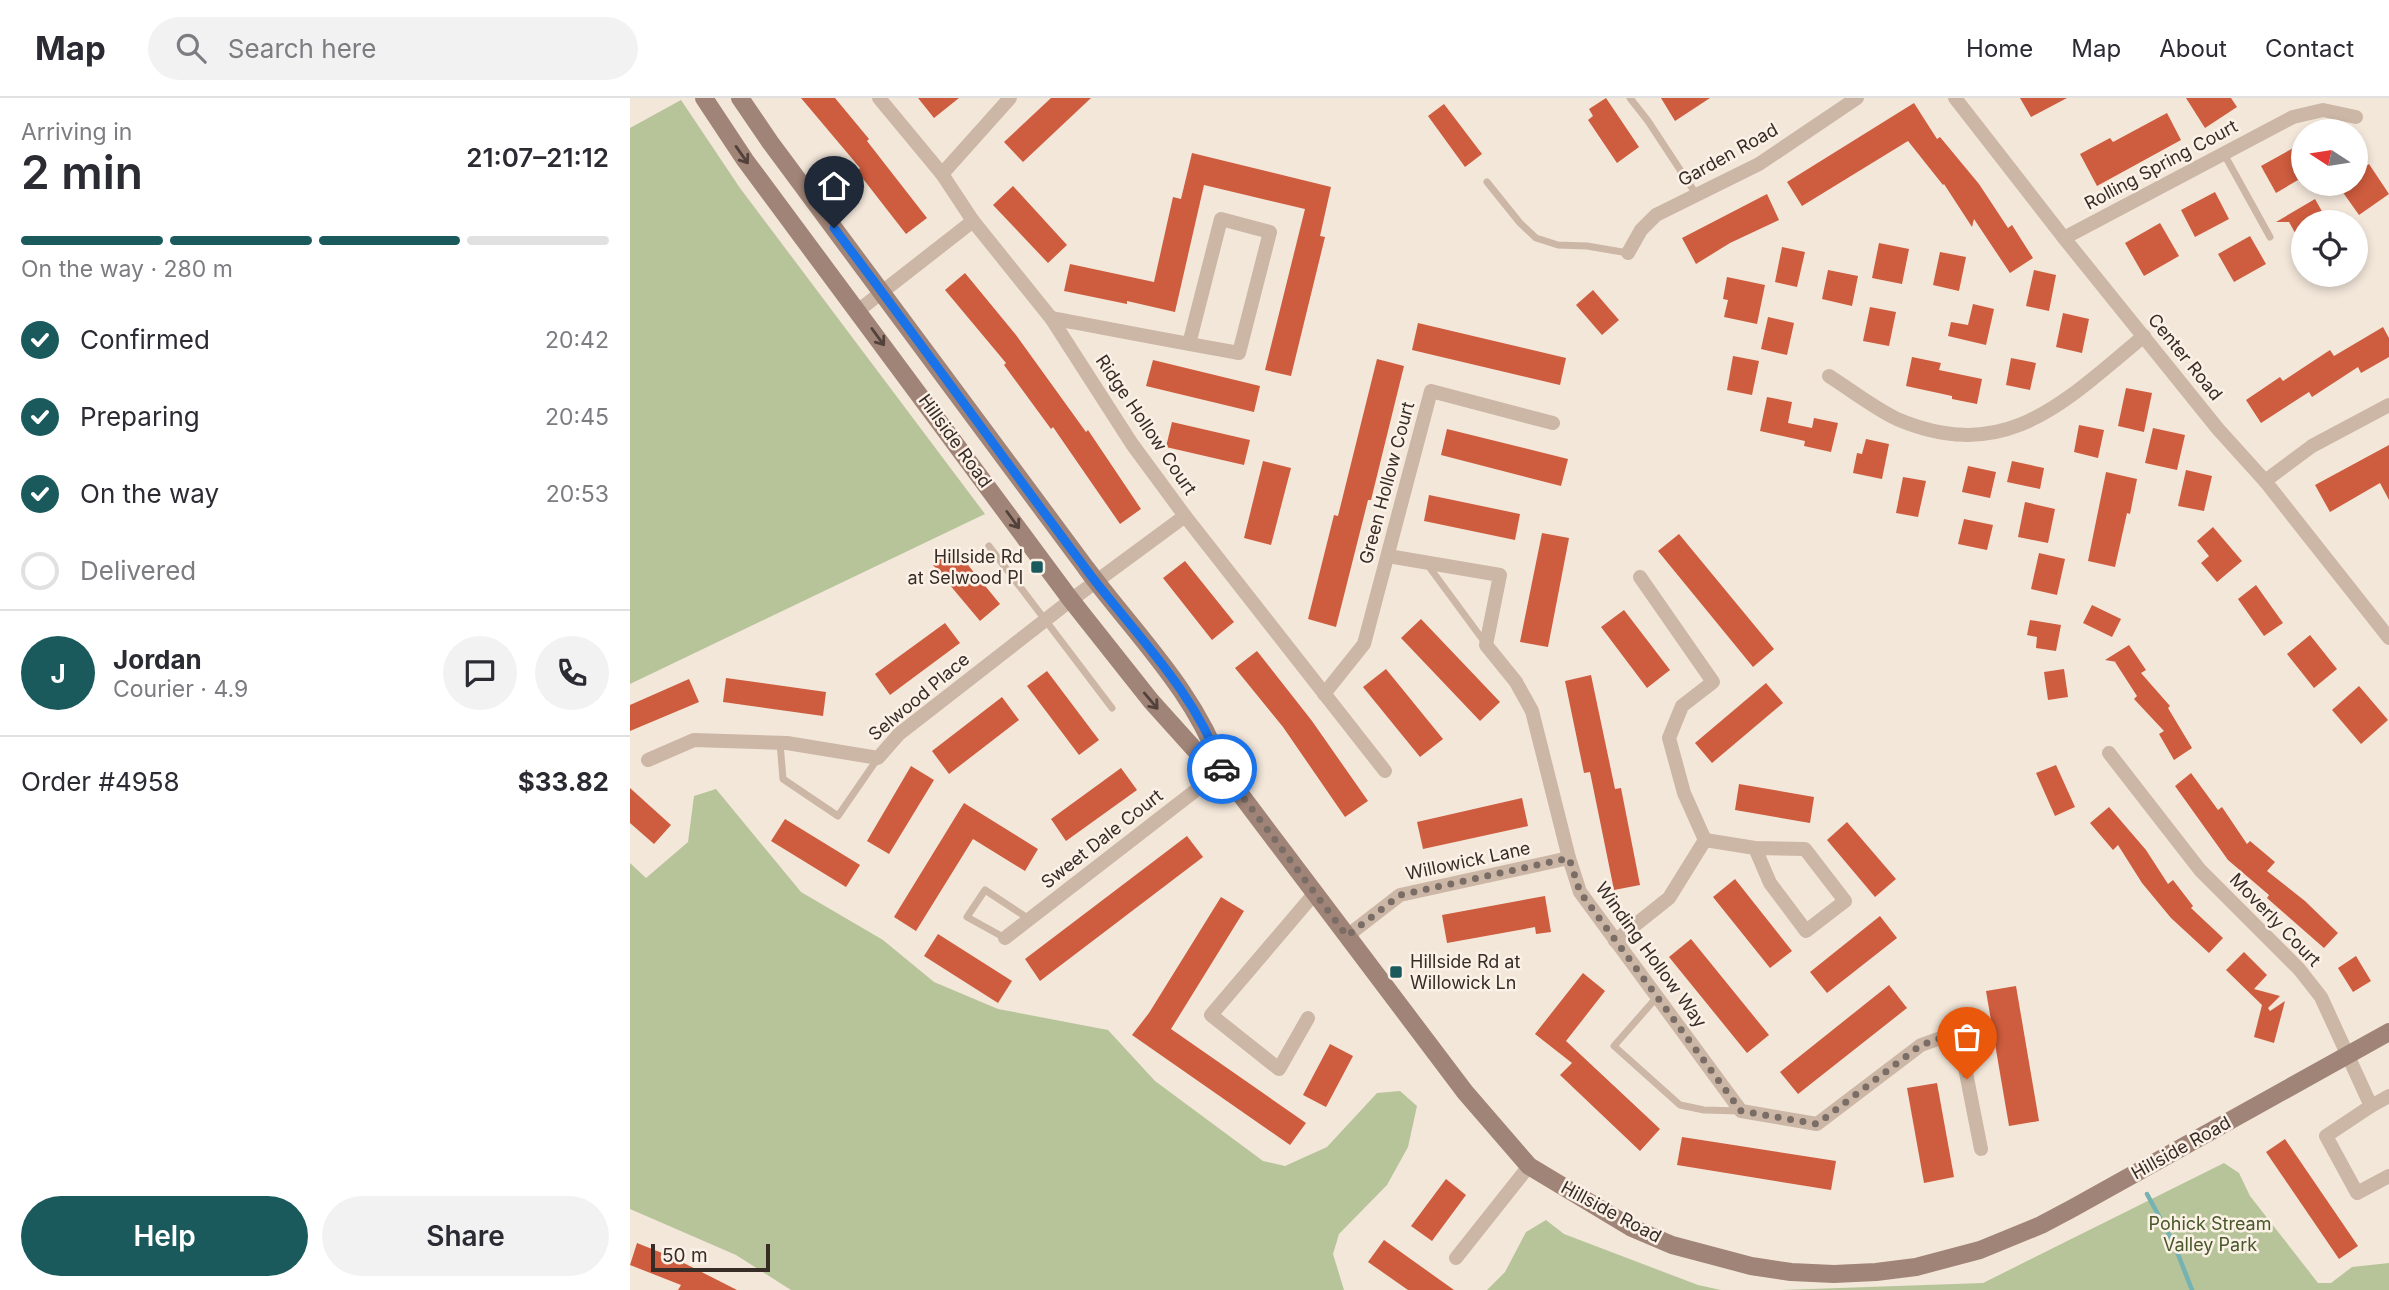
<!DOCTYPE html>
<html lang="en">
<head>
<meta charset="utf-8">
<style>
	:root { --surface:#fff; --page:#f2f2f3; --text:#2b2b33; --muted:#7c7c81; --line:#e1e1e2; --accent:#1a5a5c }
	body { margin:0; font-family:Inter,sans-serif; background:var(--page); color:var(--text); height:100vh; display:flex; flex-direction:column; font-size:26px; white-space:nowrap }
	* { box-sizing:border-box; margin:0 }
	p { font-size:23px; color:var(--muted) }
	.icon { flex:none; width:38px; height:38px; fill:none; stroke:currentColor; stroke-width:2; stroke-linecap:round; stroke-linejoin:round }
	.map { position:relative; flex:1; overflow:hidden }
	.side { display:flex; flex-direction:column; background:var(--surface); width:630px }
	.side>* { flex:none }
	.needle { width:46px; rotate:282deg }
	.buttons { position:absolute; left:1661px; top:21px; display:grid; gap:14px }
	.buttons a { display:grid; place-items:center; width:77px; height:77px; border-radius:50%; background:var(--surface); box-shadow:0 4px 10px #0003; font-size:35px }
	.scale { position:absolute; left:21px; bottom:18px; width:119px; box-sizing:border-box; padding-left:7px; border:4px solid #382c27; border-top:0; font-size:19px; line-height:24px; white-space:nowrap; color:#382c27; -webkit-text-stroke:5px #fbf1e7; paint-order:stroke }
	.pin { position:absolute; display:grid; place-items:center; width:60px; height:60px; color:#fff; margin:-72px -30px; border-radius:50% 50% 50% 0; rotate:-45deg; box-shadow:0 0 7px #0007 }
	.pin .icon { rotate:45deg }
	.courier { position:absolute; display:grid; place-items:center; width:70px; height:70px; margin:-35px; border:5px solid #1a73e8; border-radius:50%; background:#fff; color:#222; box-shadow:0 2px 9px #0007 }
	.head em { font-style:normal; font-weight:600 }
	.head div { display:flex; flex-direction:column-reverse }
	.head { display:flex; align-items:center; justify-content:space-between; height:119px; padding:0 21px }
	h1 { font-size:46px; font-weight:600; line-height:52px }
	.bar { display:grid; grid-template-columns:repeat(4,1fr); gap:10px 7px; align-content:center; height:84px; padding:0 21px }
	.bar i { height:9px; border-radius:5px; background:var(--line) }
	.bar .current { background:var(--accent) }
	.bar p { grid-column:span 4 }
	.line { display:flex; align-items:center; gap:18px; padding:0 21px; border-top:2px solid var(--line) }
	.line div { flex:1 }
	.round { display:grid; place-items:center; flex:none; width:74px; height:74px; border-radius:37px; background:var(--page) }
	ol { padding:0 21px; list-style:none }
	li { display:flex; align-items:center; gap:21px; height:77px }
	li p { margin-inline-start:auto }
	li .icon { padding:7px; border-radius:50%; background:var(--accent); color:#fff; stroke-width:4 }
	li:last-child { color:var(--muted) }
	li i { width:38px; height:38px; border:4px solid var(--line); border-radius:50% }
	.primary-button { display:flex; gap:14px; margin-top:auto; padding:14px 21px }
	.primary-button a { flex:1; height:80px; border-radius:42px; background:var(--accent); color:#fff; font-size:28px; font-weight:600; line-height:80px; text-align:center }
	.primary-button a+a { background:var(--page); color:var(--text) }
	header { display:flex; align-items:center; gap:42px; box-sizing:border-box; height:98px; padding:0 35px; background:var(--surface); border-bottom:2px solid var(--line) }
	header strong { font-size:33px }
	nav { display:flex; gap:38px; margin-inline-start:auto; font-size:24px }
	.search { width:490px; height:63px; background:var(--page); display:flex; align-items:center; gap:18px; box-sizing:border-box; padding:0 24px; border-radius:38px; color:var(--muted); font-size:26px }
	main { display:flex; flex:1; min-height:0 }
	.map>svg:first-child { display:block }
</style>
</head>
<body>
<header>
<strong>Map</strong>
<div class="search"><svg class="icon" aria-label="search" viewBox="0 0 24 24"><circle cx="10" cy="10" r="6"/><path d="M15 15l6 6"/></svg>Search here</div>
<nav><a>Home</a><a>Map</a><a>About</a><a>Contact</a></nav>
</header>
<main>
<section class="side">
<div class="head"><div><h1>2 min</h1><p>Arriving in</p></div><em>21:07–21:12</em></div>
<div class="bar"><i class="current"></i><i class="current"></i><i class="current"></i><i></i><p>On the way · 280 m</p></div>
<ol>
<li><svg class="icon" aria-label="check" viewBox="0 0 24 24"><path d="M5 12l5 5 9-10"/></svg>Confirmed<p>20:42</p></li>
<li><svg class="icon" aria-label="check" viewBox="0 0 24 24"><path d="M5 12l5 5 9-10"/></svg>Preparing<p>20:45</p></li>
<li><svg class="icon" aria-label="check" viewBox="0 0 24 24"><path d="M5 12l5 5 9-10"/></svg>On the way<p>20:53</p></li>
<li><i></i>Delivered</li>
</ol>
<div class="line" style="height:126px"><b class="round" style="background:var(--accent);color:#fff">J</b><div><b>Jordan</b><p>Courier · 4.9</p></div><a class="round"><svg class="icon" aria-label="chat" viewBox="0 0 24 24"><path d="M4 5h16v11H9l-5 4z"/></svg></a><a class="round"><svg class="icon" aria-label="phone" viewBox="0 0 24 24"><path d="M5 4h4l2 5-3 2q2 4 5 5l2-3 5 2v4C11 20 4 13 5 4z"/></svg></a></div>
<div class="line" style="height:91px"><div>Order #4958</div><b>$33.82</b></div>
<div class="primary-button"><a>Help</a><a>Share</a></div>
</section>
<div class="map">
<svg width="1759" height="1192" viewBox="0 0 1759 1192">
	<rect width="100%" height="100%" fill="#f3e7da"/>
	<g fill="#b7c499">
		<polygon points="51,2 110,90 355,416 0,586 0,30"/>
		<polygon points="86,691 171,794 253,842 304,884 368,911 478,932 525,983 633,1063 655,1068 697,1049 747,995 770,993 787,1008 778,1049 757,1087 709,1136 703,1156 714,1192 161,1192 106,1157 0,1111 0,765 16,780 58,744 64,698"/>
		<polygon points="1594,1065 1609,1075 1620,1098 1688,1185 1701,1185 1722,1169 1759,1165 1759,1192 1152,1192 1353,1185"/>
		<polygon points="916,1122 934,1136 1068,1187 1091,1192 857,1192 875,1174 896,1134"/>
	</g>
	<g fill="none" stroke-linecap="round" stroke-linejoin="round">
		<polyline stroke="#77b2b3" stroke-width="4.5" points="1517,1096 1544,1146 1562,1192"/>
	</g>
	<g fill="#ce5c3e">
		<polygon points="171,0 205,0 239,41 237,43 297,120 276,136 227,73 230,70"/>
		<polygon points="288,0 329,0 304,20"/>
		<polygon points="421,0 461,0 393,64 374,44"/>
		<polygon points="976,0 1009,49 987,65 958,22 963,18 959,11"/>
		<polygon points="1031,0 1080,0 1045,23"/>
		<polygon points="1390,0 1437,0 1401,19"/>
		<polygon points="1556,0 1601,0 1607,9 1575,30"/>
		<polygon points="1284,5 1307,41 1310,39 1349,86 1378,130 1382,127 1403,160 1380,175 1344,121 1342,129 1314,86 1313,87 1278,43 1172,108 1157,84"/>
		<polygon points="814,6 852,56 835,69 798,18"/>
		<polygon points="1537,15 1551,42 1467,88 1450,56 1480,40 1483,44"/>
		<polygon points="1665,49 1673,64 1673,79 1646,95 1631,68"/>
		<polygon points="562,55 701,89 690,138 695,139 661,278 635,272 675,111 574,87 545,214 497,203 497,206 434,193 440,166 524,184 543,99 551,101"/>
		<polygon points="1739,66 1759,96 1729,117 1707,86 1726,86 1726,76"/>
		<polygon points="383,88 437,147 418,165 363,107"/>
		<polygon points="1585,94 1599,121 1565,139 1551,112"/>
		<polygon points="1137,96 1149,122 1100,145 1066,166 1052,140"/>
		<polygon points="1685,101 1698,124 1673,124 1673,149 1659,124 1646,124"/>
		<polygon points="1530,125 1549,158 1514,178 1495,145"/>
		<polygon points="1620,138 1636,166 1604,184 1588,156"/>
		<polygon points="1249,145 1279,151 1272,186 1242,180"/>
		<polygon points="1152,149 1175,154 1167,189 1145,184"/>
		<polygon points="1310,154 1336,159 1329,193 1303,187"/>
		<polygon points="1198,172 1228,178 1222,208 1192,201"/>
		<polygon points="1404,172 1426,177 1419,213 1396,208"/>
		<polygon points="335,175 386,237 456,334 458,332 511,411 490,426 423,329 421,331 374,267 376,265 315,192"/>
		<polygon points="1097,179 1135,187 1127,226 1094,219 1098,202 1093,201"/>
		<polygon points="963,192 989,222 972,237 946,207"/>
		<polygon points="1343,206 1364,211 1356,247 1318,238 1321,224 1338,227"/>
		<polygon points="1240,209 1266,214 1259,248 1233,243"/>
		<polygon points="1433,215 1459,221 1452,255 1426,249"/>
		<polygon points="1138,219 1164,225 1157,257 1131,251"/>
		<polygon points="788,225 936,260 930,287 782,252"/>
		<polygon points="1753,229 1759,240 1759,259 1731,275 1728,269 1682,299 1679,294 1631,325 1616,302 1650,279 1653,283 1700,252 1704,258"/>
		<polygon points="1103,258 1129,263 1122,297 1097,292"/>
		<polygon points="1282,259 1311,265 1309,272 1352,281 1347,306 1322,301 1322,298 1276,288"/>
		<polygon points="1381,260 1406,265 1400,292 1376,287"/>
		<polygon points="747,261 774,268 741,402 738,402 706,529 678,521 704,417 708,418"/>
		<polygon points="523,262 630,288 624,314 516,288"/>
		<polygon points="1496,290 1522,295 1514,334 1488,328"/>
		<polygon points="1137,299 1162,304 1158,325 1182,330 1184,320 1208,325 1201,354 1174,348 1175,343 1130,333"/>
		<polygon points="542,324 620,342 614,367 536,349"/>
		<polygon points="1449,327 1474,332 1468,360 1444,354"/>
		<polygon points="1523,330 1555,337 1547,372 1515,365"/>
		<polygon points="817,331 938,361 931,388 811,357"/>
		<polygon points="1236,341 1259,346 1252,381 1223,375 1227,355 1232,356"/>
		<polygon points="1759,347 1759,402 1750,385 1700,414 1685,387"/>
		<polygon points="633,363 661,370 641,447 614,440"/>
		<polygon points="1382,363 1414,370 1410,391 1377,384"/>
		<polygon points="1338,368 1366,374 1360,400 1332,394"/>
		<polygon points="1556,372 1582,378 1574,413 1548,408"/>
		<polygon points="1476,374 1507,381 1500,416 1497,415 1485,469 1458,463"/>
		<polygon points="1273,379 1296,383 1288,419 1266,415"/>
		<polygon points="799,397 890,416 885,442 794,423"/>
		<polygon points="1395,404 1425,411 1418,445 1388,439"/>
		<polygon points="1334,421 1363,427 1357,452 1328,446"/>
		<polygon points="1583,429 1612,463 1587,484 1571,465 1579,458 1567,443"/>
		<polygon points="912,435 939,440 918,549 890,544"/>
		<polygon points="1049,436 1144,551 1123,569 1028,453"/>
		<polygon points="324,450 370,506 350,523 303,467"/>
		<polygon points="1409,455 1435,461 1427,497 1401,491"/>
		<polygon points="555,463 604,524 582,542 533,480"/>
		<polygon points="1626,487 1653,525 1634,538 1608,501"/>
		<polygon points="1462,507 1491,521 1482,539 1453,525"/>
		<polygon points="994,512 1040,572 1017,590 971,529"/>
		<polygon points="791,521 870,604 850,623 771,540"/>
		<polygon points="1400,522 1431,527 1426,553 1406,550 1407,539 1397,537"/>
		<polygon points="315,525 330,545 260,597 245,576"/>
		<polygon points="1680,537 1707,571 1684,590 1657,556"/>
		<polygon points="1499,547 1516,572 1511,575 1540,608 1538,610 1562,650 1544,662 1529,636 1534,633 1504,601 1507,598 1485,564 1487,564 1475,562"/>
		<polygon points="627,553 682,623 738,703 715,719 653,629 605,570"/>
		<polygon points="756,571 813,641 790,659 733,589"/>
		<polygon points="1434,571 1438,599 1418,602 1414,574"/>
		<polygon points="417,573 469,642 449,657 397,588"/>
		<polygon points="961,577 985,691 991,690 1010,787 984,792 960,674 954,675 935,583"/>
		<polygon points="96,580 196,594 193,618 93,604"/>
		<polygon points="59,581 69,604 0,633 0,607"/>
		<polygon points="1136,585 1153,605 1082,665 1065,645"/>
		<polygon points="1729,588 1758,622 1731,646 1702,612"/>
		<polygon points="372,599 389,622 319,676 302,653"/>
		<polygon points="1426,667 1445,709 1425,718 1406,675"/>
		<polygon points="281,668 304,682 259,756 237,743"/>
		<polygon points="491,670 507,692 436,743 421,721"/>
		<polygon points="1561,675 1588,712 1592,709 1617,746 1620,743 1645,764 1637,773 1675,803 1708,835 1694,850 1637,800 1639,797 1598,762 1545,688"/>
		<polygon points="1109,686 1184,699 1180,725 1105,712"/>
		<polygon points="0,690 41,727 24,746 0,725"/>
		<polygon points="892,700 898,728 793,751 787,724"/>
		<polygon points="334,705 408,751 395,773 343,741 286,833 264,819"/>
		<polygon points="1479,709 1516,752 1538,786 1543,782 1563,808 1561,810 1593,840 1579,855 1541,820 1512,785 1488,747 1483,752 1460,725"/>
		<polygon points="155,721 230,767 216,789 141,743"/>
		<polygon points="1217,724 1266,781 1245,799 1197,742"/>
		<polygon points="557,738 573,759 410,883 395,861"/>
		<polygon points="1105,781 1162,853 1140,870 1083,799"/>
		<polygon points="915,798 921,834 906,836 905,829 817,845 812,817"/>
		<polygon points="591,799 614,813 541,931 676,1025 660,1047 502,937 519,915"/>
		<polygon points="1250,818 1267,840 1197,895 1180,874"/>
		<polygon points="308,836 382,883 368,905 294,858"/>
		<polygon points="1061,841 1139,937 1117,955 1039,859"/>
		<polygon points="1614,854 1637,877 1624,891 1650,898 1638,910 1640,913 1655,903 1644,945 1624,939 1632,907 1596,872"/>
		<polygon points="1726,858 1741,883 1723,894 1708,870"/>
		<polygon points="953,875 975,893 936,943 1030,1031 1010,1053 930,977 942,965 905,936"/>
		<polygon points="1259,887 1277,910 1168,996 1150,974"/>
		<polygon points="1386,888 1409,1023 1379,1028 1356,893"/>
		<polygon points="700,946 723,958 696,1009 673,997"/>
		<polygon points="1307,985 1324,1079 1294,1085 1277,990"/>
		<polygon points="1052,1039 1206,1063 1201,1092 1047,1067"/>
		<polygon points="1655,1041 1728,1148 1709,1161 1636,1054"/>
		<polygon points="816,1081 836,1097 802,1143 781,1128"/>
		<polygon points="754,1142 824,1192 778,1192 738,1164"/>
		<polygon points="7,1145 42,1159 107,1192 48,1192 51,1187 0,1167"/>
	</g>
	<g fill="none" stroke-linecap="round" stroke-linejoin="round">
		<g stroke="#ccb6a5" stroke-width="7">
			<polyline points="1000,0 1018,23 1066,96"/>
			<polyline points="1594,56 1640,139"/>
			<polyline points="857,84 890,125 906,140 928,147 957,148 998,155"/>
			<polyline points="359,448 482,610"/>
			<polyline points="797,466 856,546"/>
			<polyline points="150,645 153,681 208,718 248,660"/>
			<polyline points="375,840 337,819 355,792 399,821"/>
			<polyline points="1027,899 984,948 1050,1007 1074,1012 1110,1013"/>
		</g>
		<g stroke="#ccb6a5" stroke-width="14">
			<polyline points="249,0 312,76 343,123 421,220 502,346 555,418 755,673"/>
			<polyline points="1325,0 1434,140 1588,331 1635,383 1759,540"/>
			<polyline points="312,76 380,0"/>
			<polyline points="1434,140 1663,19 1693,12 1726,19"/>
			<polyline points="998,155 1011,132 1026,117 1129,66 1227,0"/>
			<polyline points="229,212 343,123"/>
			<path d="M 421,220 C 484,232 546,244 609,255 L 640,134 L 591,121 L 559,246"/>
			<path d="M 1199,278 C 1221,292 1244,310 1267,321 C 1377,368 1436,302 1514,238"/>
			<polyline points="1635,383 1682,348 1759,307"/>
			<polyline points="758,458 870,477 856,547 886,584 902,613 939,760 950,794 1111,1013 1187,1026 1291,947 1328,934 1351,1051"/>
			<polyline points="1010,479 1083,584 1052,608 1039,640 1054,695 1075,742"/>
			<polyline points="694,596 734,546 801,293 923,325"/>
			<polyline points="1479,655 1570,772 1669,871 1691,899 1741,1008 1696,1038 1727,1095 1759,1078"/>
			<polyline points="18,662 64,642 157,645 248,660 269,636 441,502 555,418"/>
			<polyline points="1075,742 1125,750 1140,785 1176,833 1215,803 1175,751 1125,750"/>
			<polyline points="717,838 770,797 939,760"/>
			<polyline points="375,840 592,672"/>
			<polyline points="985,843 1039,800 1075,742"/>
			<polyline points="678,920 649,971 581,917 684,796"/>
			<polyline points="1741,1008 1759,998"/>
			<polyline points="826,1160 899,1068"/>
		</g>
		<g stroke="#a08477" stroke-width="18">
			<polyline points="74,0 115,62 441,502 521,603 566,653 592,672 835,994 899,1068 1002,1130 1042,1147 1121,1168 1161,1174 1204,1176 1246,1174 1286,1169 1350,1152 1411,1127 1443,1110 1759,934"/>
			<path d="M 110,0 L 140,44 C 246,186 351,328 456,470 C 504,535 566,594 592,672"/>
		</g>
	</g>
	<defs><path id="oneway-shaft" d="M-6 0H5M1.5-3L5.5 0L1.5 3" fill="none" stroke-width="1.6" stroke-linecap="round" stroke-linejoin="round" transform="scale(1.75)"/></defs>
	<g stroke="#52423b">
		<use href="#oneway-shaft" transform="translate(112 57) rotate(55)"/>
		<use href="#oneway-shaft" transform="translate(248 239) rotate(54)"/>
		<use href="#oneway-shaft" transform="translate(383 422) rotate(54)"/>
		<use href="#oneway-shaft" transform="translate(521 603) rotate(50)"/>
	</g>
	<g fill="none" stroke-linecap="round" stroke-linejoin="round">
		<polyline stroke="#796d66" stroke-width="7" stroke-dasharray="0 12.6" points="592,671 717,838 770,797 939,760 950,794 1111,1013 1187,1026 1291,947 1328,934 1337,981"/>
		<path stroke="#1a73e8" stroke-width="9" d="M 204,130 C 291,245 375,363 462,479 C 509,540 567,597 592,671"/>
	</g>
	<g fill="#1a5a5c" stroke="#fbf1e7" stroke-width="2.5">
		<rect x="400" y="462" width="14" height="14" rx="3.5"/>
		<rect x="759" y="867" width="14" height="14" rx="3.5"/>
	</g>
	<g text-anchor="middle" stroke-width="5" stroke-linejoin="round" paint-order="stroke">
		<g font-size="18" fill="#382c27" stroke="#fbf1e7">
			<text transform="translate(1098 57) rotate(-29)" y="6">Garden Road</text>
			<text transform="translate(1531 67) rotate(-28)" y="6">Rolling Spring Court</text>
			<text transform="translate(1555 259) rotate(51)" y="6">Center Road</text>
			<text transform="translate(516 327) rotate(56)" y="6">Ridge Hollow Court</text>
			<text transform="translate(325 343) rotate(54)" y="6">Hillside Road</text>
			<text transform="translate(757 385) rotate(-75)" y="6">Green Hollow Court</text>
			<text transform="translate(289 599) rotate(-40)" y="6">Selwood Place</text>
			<text transform="translate(472 741) rotate(-38)" y="6">Sweet Dale Court</text>
			<text transform="translate(838 763) rotate(-12)" y="6">Willowick Lane</text>
			<text transform="translate(1645 822) rotate(46)" y="6">Moverly Court</text>
			<text transform="translate(1021 857) rotate(54)" y="6">Winding Hollow Way</text>
			<text transform="translate(1551 1050) rotate(-29)" y="6">Hillside Road</text>
			<text transform="translate(981 1114) rotate(28)" y="6">Hillside Road</text>
		</g>
		<g font-size="18" fill="#382c27" stroke="#fbf1e7" text-anchor="end">
			<text x="393" y="465">Hillside Rd<tspan x="393" dy="21">at Selwood Pl</tspan></text>
			<text x="780" y="870" text-anchor="start">Hillside Rd at<tspan x="780" dy="21">Willowick Ln</tspan></text>
		</g>
		<g font-size="18" fill="#485829" stroke="#fbf1e7">
			<text x="1580" y="1132">Pohick Stream<tspan x="1580" dy="21">Valley Park</tspan></text>
		</g>
	</g>
</svg>
<div class="buttons">
<a><svg class="needle" viewBox="-14 -14 28 28"><path d="M0-13l5 13h-10z" fill="#e53935"/><path d="M0 13l5-13h-10z" fill="#7c7c81"/></svg></a>
<a><svg class="icon" aria-label="locate" viewBox="0 0 24 24"><circle cx="12" cy="12" r="6"/><path d="M12 2v4M12 18v4M2 12h4M18 12h4"/></svg></a>
</div>
<div class="scale">50 m</div>
<div class="pin" style="left:1337px;top:981px;background:#ea580c"><svg class="icon" aria-label="bag" viewBox="0 0 24 24"><path d="M5 8h14l-1 12H6zM9 8a3 3 0 0 1 6 0"/></svg></div>
<div class="pin" style="left:204px;top:130px;background:#1f2937"><svg class="icon" aria-label="home" viewBox="0 0 24 24"><path d="M3 11l9-7 9 7M6 9v11h12V9"/></svg></div>
<div class="courier" style="left:592px;top:671px"><svg class="icon" aria-label="car" viewBox="0 0 24 24"><path d="M5 17H2v-5l4-1 3-4h7l3 4 3 1v5h-3M9 17h6M6 11h13"/><circle cx="7" cy="17" r="2"/><circle cx="17" cy="17" r="2"/></svg></div>
</div>
</main>
</body>
</html>
